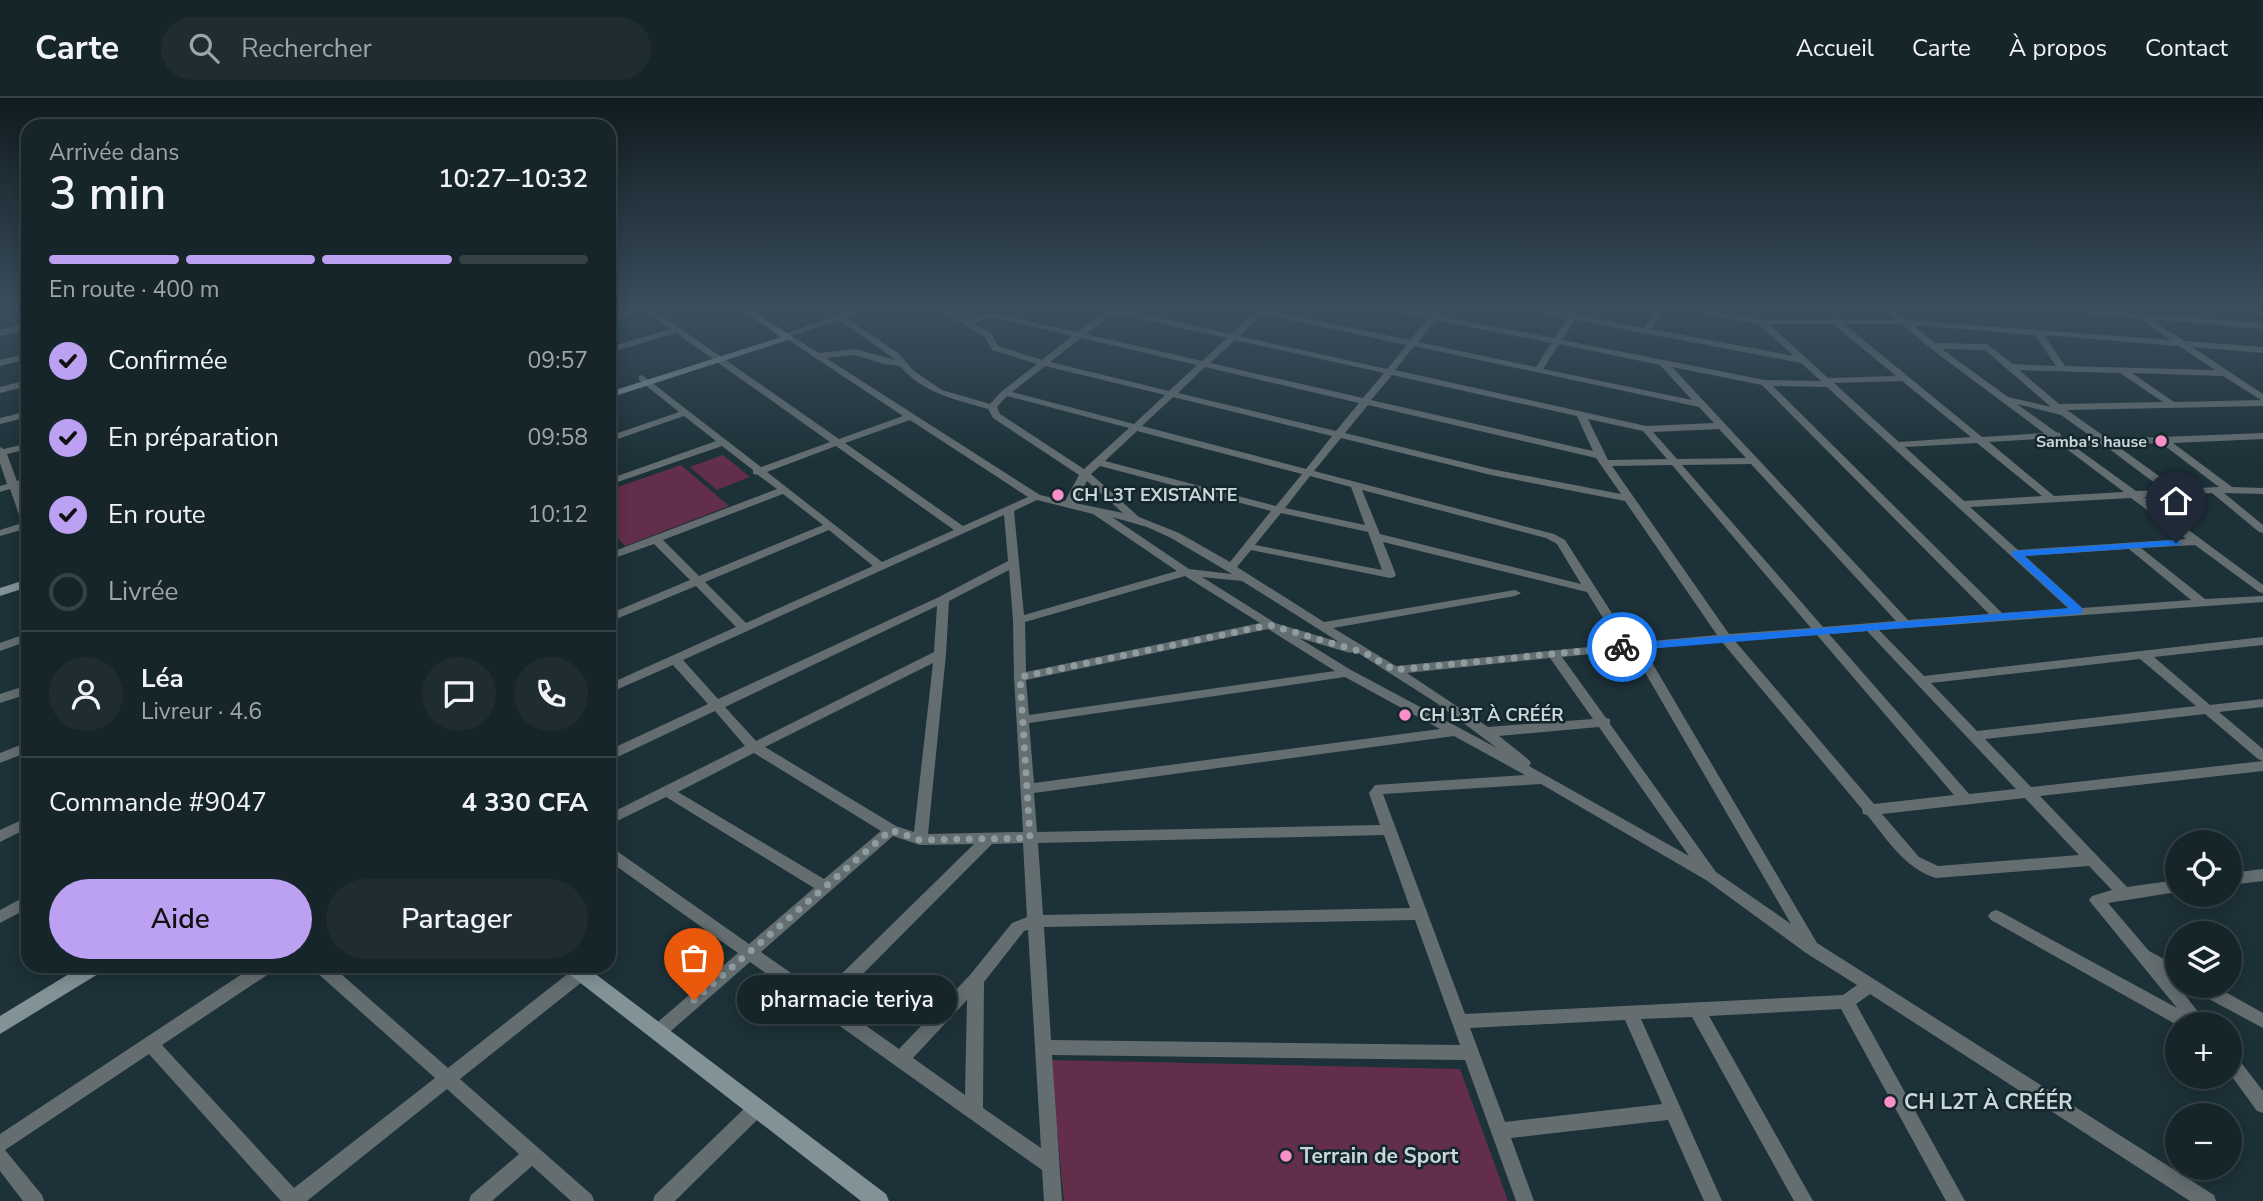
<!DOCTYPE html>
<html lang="fr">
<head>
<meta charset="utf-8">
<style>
	:root { --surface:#16252a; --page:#1f2d32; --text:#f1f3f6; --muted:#9ea5a8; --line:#354247; --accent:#bca0f2 }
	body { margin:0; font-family:"Nunito Sans",sans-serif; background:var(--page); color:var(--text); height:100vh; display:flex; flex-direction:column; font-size:26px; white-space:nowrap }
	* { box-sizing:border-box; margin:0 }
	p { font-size:23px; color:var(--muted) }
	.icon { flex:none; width:38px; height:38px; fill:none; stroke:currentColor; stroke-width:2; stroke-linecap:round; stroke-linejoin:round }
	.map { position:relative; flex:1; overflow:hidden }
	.side { position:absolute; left:21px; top:21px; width:595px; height:854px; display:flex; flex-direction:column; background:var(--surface); border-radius:21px; box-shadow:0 4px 18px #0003,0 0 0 2px var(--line) }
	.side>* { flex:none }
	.buttons { position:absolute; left:2165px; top:732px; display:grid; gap:14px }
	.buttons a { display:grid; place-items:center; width:77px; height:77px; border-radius:50%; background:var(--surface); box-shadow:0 4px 18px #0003,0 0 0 2px var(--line); font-size:35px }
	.pin { position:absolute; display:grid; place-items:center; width:60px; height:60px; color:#fff; margin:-72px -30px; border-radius:50% 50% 50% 0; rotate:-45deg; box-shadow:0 0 7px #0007 }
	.pin .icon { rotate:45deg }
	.courier { position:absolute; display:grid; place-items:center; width:70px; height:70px; margin:-35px; border:5px solid #1a73e8; border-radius:50%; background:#fff; color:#222; box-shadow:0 2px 9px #0007 }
	.bubble { position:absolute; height:49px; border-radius:24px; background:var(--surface); box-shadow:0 4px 18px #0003,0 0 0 2px var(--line); font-size:23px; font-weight:600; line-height:49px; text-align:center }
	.headline em { font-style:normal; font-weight:600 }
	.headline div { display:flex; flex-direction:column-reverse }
	.headline { display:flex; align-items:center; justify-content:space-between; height:119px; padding:0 28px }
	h1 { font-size:46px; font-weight:600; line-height:52px }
	.bar { display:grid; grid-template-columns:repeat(4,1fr); gap:10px 7px; align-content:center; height:84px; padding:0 28px }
	.bar i { height:9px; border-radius:5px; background:var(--line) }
	.bar .selected { background:var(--accent) }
	.bar p { grid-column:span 4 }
	.line { display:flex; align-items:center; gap:18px; padding:0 28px; border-top:2px solid var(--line) }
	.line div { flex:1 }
	.round { display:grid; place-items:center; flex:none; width:74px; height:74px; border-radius:37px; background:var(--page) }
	ol { padding:0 28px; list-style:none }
	li { display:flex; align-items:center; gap:21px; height:77px }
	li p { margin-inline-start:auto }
	li .icon { padding:7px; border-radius:50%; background:var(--accent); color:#111; stroke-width:4 }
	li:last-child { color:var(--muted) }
	li i { width:38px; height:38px; border:4px solid var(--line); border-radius:50% }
	.button { display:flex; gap:14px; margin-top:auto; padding:14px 28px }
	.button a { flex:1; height:80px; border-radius:42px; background:var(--accent); color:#111; font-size:28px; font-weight:600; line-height:80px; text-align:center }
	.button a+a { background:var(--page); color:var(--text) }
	header { display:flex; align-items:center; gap:42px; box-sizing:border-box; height:98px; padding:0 35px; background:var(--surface); border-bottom:2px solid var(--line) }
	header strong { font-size:33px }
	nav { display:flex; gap:38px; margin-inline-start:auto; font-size:24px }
	.search { width:490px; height:63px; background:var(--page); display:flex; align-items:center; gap:18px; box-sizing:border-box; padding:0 24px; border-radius:38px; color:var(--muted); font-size:26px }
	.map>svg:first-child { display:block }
</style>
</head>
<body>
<header>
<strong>Carte</strong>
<div class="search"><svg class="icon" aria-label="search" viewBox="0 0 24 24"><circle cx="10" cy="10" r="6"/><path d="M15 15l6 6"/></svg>Rechercher</div>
<nav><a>Accueil</a><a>Carte</a><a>À propos</a><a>Contact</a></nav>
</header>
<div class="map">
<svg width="2263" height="1103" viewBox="0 0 2263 1103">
	<rect width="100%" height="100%" fill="#1d3138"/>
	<g fill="#622e4b">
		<polygon points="723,357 750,379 717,392 690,369"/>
		<polygon points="681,367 729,408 625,448 609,431 609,392"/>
		<polygon points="1050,962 1460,971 1508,1103 1064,1103"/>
	</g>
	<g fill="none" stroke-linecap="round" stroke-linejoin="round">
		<g fill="#646e71" fill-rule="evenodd">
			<path d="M 640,210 L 651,210 L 839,341 L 903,318 L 781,237 L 860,210 L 871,210 L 846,220 L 898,255 L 914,273 L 942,292 L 990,306 L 1002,293 L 1037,266 L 992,252 L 985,239 L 935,210 L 944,210 L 967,222 L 985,216 L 996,216 L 1077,234 L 1105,213 L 1099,210 L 1118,210 L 1231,236 L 1254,214 L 1242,212 L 1241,210 L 1268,210 L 1267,212 L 1410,242 L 1428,220 L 1386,212 L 1385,210 L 1399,210 L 1432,216 L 1437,210 L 1445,210 L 1439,218 L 1554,240 L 1567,220 L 1526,212 L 1522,210 L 1537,210 L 1570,216 L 1574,210 L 1582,210 L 1577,217 L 1644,230 L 1657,210 L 1665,210 L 1651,231 L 1794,258 L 1758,226 L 1685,212 L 1681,210 L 1696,210 L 1761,222 L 1829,222 L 1833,220 L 1837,222 L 1896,222 L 1883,210 L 1891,210 L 1906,222 L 2171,242 L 2138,220 L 2043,212 L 2039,210 L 2068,210 L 2263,225 L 2263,231 L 2150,221 L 2184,243 L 2263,249 L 2263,255 L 2192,249 L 2263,296 L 2263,308 L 2067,312 L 2108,341 L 2263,335 L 2263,341 L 2173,345 L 2232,389 L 2263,390 L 2263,396 L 2224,395 L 2263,427 L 2263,435 L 2259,434 L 2212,395 L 2144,399 L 2263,487 L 2263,495 L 2259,494 L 2195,447 L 2141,450 L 2205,501 L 2263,498 L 2263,504 L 1879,532 L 1924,578 L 2263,539 L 2263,547 L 2154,559 L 2210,607 L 2263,601 L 2263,609 L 2219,614 L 2263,651 L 2263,663 L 2258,661 L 2205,616 L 1985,641 L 2031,689 L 2263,663 L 2263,673 L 2040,698 L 2127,789 L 2177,782 L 2177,794 L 2108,805 L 2149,853 L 2177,868 L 2177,883 L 2172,881 L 2208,926 L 2177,927 L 1991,822 L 1988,818 L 1991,814 L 1996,812 L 2001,814 L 2177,910 L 2092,806 L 2089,802 L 2092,798 L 2112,792 L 2089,768 L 1936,780 C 1904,770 1887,741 1867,717 L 1863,716 L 1862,711 L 1722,544 L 1644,551 L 1817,845 L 2214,1097 L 2216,1103 L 2190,1103 L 1870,896 L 1856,906 L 1965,1103 L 1946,1103 L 1841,911 L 1709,918 L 1813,1103 L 1794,1103 L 1692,919 L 1641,921 L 1722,1103 L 1704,1103 L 1668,1022 L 1511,1040 L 1534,1103 L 1516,1103 L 1465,962 L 1052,957 L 1062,1103 L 1044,1103 L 1042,1072 L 750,864 L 664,939 L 658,941 L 652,939 L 650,934 L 652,929 L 738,855 L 609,763 L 609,749 L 614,751 L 749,846 L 814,790 L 666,699 L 609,727 L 609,716 L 745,648 L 715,613 L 609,663 L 609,652 L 708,606 L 673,567 L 609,595 L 609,586 L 736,529 L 696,488 L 609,524 L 609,516 L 690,482 L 654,446 L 609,462 L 609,455 L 777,391 L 758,377 L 753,376 L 753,372 L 722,348 L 609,387 L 609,381 L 716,343 L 684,318 L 609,344 L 609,338 L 679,314 L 639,282 L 639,278 L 642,277 L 761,369 L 830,344 L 676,235 L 609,255 L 609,249 L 671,231 L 645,213 L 609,223 L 609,218 ZM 1113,215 L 1227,240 L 1202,263 L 1086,236 ZM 1262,216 L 1407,247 L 1387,271 L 1239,238 ZM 986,220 L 996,220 L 1072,238 L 1042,262 L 998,248 L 991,235 L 973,225 ZM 839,222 L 892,259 L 895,262 L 855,251 L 819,255 L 791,238 ZM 1436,222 L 1551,245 L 1536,269 L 1418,244 ZM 1575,222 L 1801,265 L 1821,283 L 1765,282 L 1562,242 ZM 1769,226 L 1833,226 L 1896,278 L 1828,280 ZM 1844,226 L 1902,226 L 1930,250 L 2044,335 L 1982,339 ZM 1913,227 L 2035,237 L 2056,268 L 2013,266 L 1987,246 L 1935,245 ZM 2044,237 L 2179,248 L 2215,272 L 2065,268 ZM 1081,240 L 1197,267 L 1169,293 L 1050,264 ZM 1235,242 L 1384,275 L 1363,300 L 1210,265 ZM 1559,246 L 1660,267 L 1692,302 L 1543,271 ZM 1414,248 L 1699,309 L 1714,325 L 1646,328 L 1395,272 ZM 1942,251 L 1985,252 L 2051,309 L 2008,299 ZM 855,257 L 884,266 L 900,268 C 924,296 955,301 988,311 L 993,320 L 1079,377 L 1065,403 L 1040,397 L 826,260 ZM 1045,268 L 1165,297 L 1134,326 L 1012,294 ZM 1205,269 L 1359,305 L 1336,333 L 1178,295 ZM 1672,269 L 1762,287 L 1989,516 L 1908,522 ZM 2019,272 L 2120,275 L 2163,304 L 2059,306 ZM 2132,275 L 2223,278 L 2261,302 L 2174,304 ZM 1392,277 L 1577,318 L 1593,353 L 1371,302 ZM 1902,283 L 1971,339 L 1899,344 L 1834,285 ZM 1773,288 L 1827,289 L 2069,511 L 2002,515 ZM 1007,298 L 1129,330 L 1084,371 L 1000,316 L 997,309 ZM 1173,299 L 1332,338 L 1306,371 L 1142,328 ZM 2017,306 L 2061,317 L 2096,342 L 2068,343 L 2061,338 L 2060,335 L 2056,334 ZM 1368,307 L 1596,360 L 1621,396 L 1491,371 L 1345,335 ZM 1588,321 L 1643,333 L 1667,361 L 1608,362 ZM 910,322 L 1028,399 L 963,428 L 845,345 ZM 1719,331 L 1746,360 L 1677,361 L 1653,334 ZM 1137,333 L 1302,376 L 1276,408 L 1105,363 ZM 1341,340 L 1491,377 L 1625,403 L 1717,537 L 1631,545 L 1565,442 L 1554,436 L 1314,373 ZM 2052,340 L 2124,394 L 2054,398 L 1989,344 ZM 1977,345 L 2042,398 L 1964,403 L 1905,349 ZM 2161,345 L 2219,389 L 2177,391 L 2116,347 ZM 2104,347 L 2164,392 L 2136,393 L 2075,349 ZM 836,348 L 954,432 L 882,464 L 767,374 ZM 1751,366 L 1896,523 L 1823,529 L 1682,367 ZM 1672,367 L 1811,530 L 1729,536 L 1612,368 ZM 1100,368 L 1271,413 L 1230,464 L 1179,435 L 1139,419 L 1091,376 ZM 1310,378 L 1351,389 L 1365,427 L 1285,410 ZM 1087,383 L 1123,415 L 1075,405 ZM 1362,392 L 1546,440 L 1557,446 L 1581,486 L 1380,436 ZM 783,396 L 823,427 L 699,478 L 663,442 ZM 2131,400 L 2186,441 L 2018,452 L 1970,409 ZM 1037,402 L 1093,416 L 1177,473 L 1024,517 L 1014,413 ZM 1281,415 L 1368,434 L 1382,472 L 1255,447 ZM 1004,417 L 1008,463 L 939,499 L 718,601 L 683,562 ZM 1112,419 L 1147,429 L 1171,440 L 1232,476 L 1189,471 ZM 829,432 L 873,468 L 746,525 L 705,484 ZM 1383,444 L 1587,494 L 1619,546 L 1396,568 L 1333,530 L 1515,498 L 1521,495 L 1515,492 L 1324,524 L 1237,469 L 1251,452 L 1390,480 L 1394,479 L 1396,477 ZM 2129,451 L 2191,502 L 2082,510 L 2025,458 ZM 1009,472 L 1013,522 L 1014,579 L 1023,734 L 928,736 L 946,556 L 949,503 ZM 1185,478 L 1260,525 L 1026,574 L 1025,524 ZM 1202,479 L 1242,483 L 1339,544 L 1275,525 ZM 937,508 L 934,554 L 756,643 L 725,609 ZM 1268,531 L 1335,573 L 1029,617 L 1026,582 ZM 1867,533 L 2016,691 L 1969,696 L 1829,536 ZM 1817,537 L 1954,697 L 1874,706 L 1735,543 ZM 1299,540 L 1350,555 L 1355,553 L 1435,604 L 1497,650 L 1351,572 ZM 1632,552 L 1791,826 L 1716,774 L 1610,626 L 1610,621 L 1606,620 L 1562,559 ZM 1550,560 L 1593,621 L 1488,629 L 1407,575 ZM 2140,561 L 2196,608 L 1977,633 L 1931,585 ZM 933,565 L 914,734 L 896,728 L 765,649 ZM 1345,579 L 1440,631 L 1034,685 L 1029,625 ZM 1599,629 L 1689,758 L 1529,668 L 1531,665 L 1529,662 L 1499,638 ZM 1454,638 L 1525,677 L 1375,687 L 1369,695 L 1380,727 L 1037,734 L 1034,695 ZM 754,655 L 881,733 L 824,781 L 678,694 ZM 1541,686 L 1706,782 L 1806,855 L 1857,887 L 1843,897 L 1465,916 L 1383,696 ZM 2025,700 L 2079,757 L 1938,768 L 1919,759 L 1882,716 ZM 1384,737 L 1410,810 L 1043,817 L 1038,745 ZM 893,738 L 920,747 L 974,746 L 821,896 L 761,854 ZM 1023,745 L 1027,819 L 1012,825 L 970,877 L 899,951 L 834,905 L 992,746 ZM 1415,822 L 1460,947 L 1051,942 L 1044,829 ZM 1028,832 L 1041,1050 L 983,1010 L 984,884 L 1024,833 ZM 967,902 L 965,997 L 913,960 ZM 1625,922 L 1662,1006 L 1505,1024 L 1470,930 Z"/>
			<polygon points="2248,210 2257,210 2263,213 2263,218"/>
			<polygon points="28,225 28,231 0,238 0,232"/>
			<polygon points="28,255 28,261 0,268 0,262"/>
			<polygon points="28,282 28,288 0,295 0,289"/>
			<polygon points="28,313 28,319 0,326 0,320"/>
			<polygon points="28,345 28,351 7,356 17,383 28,380 28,386 19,389 28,413 28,430 0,438 0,432 22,425 10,391 0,394 0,388 7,386 0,365 0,349 4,351"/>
			<polygon points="28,535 28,543 0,553 0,545"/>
			<polygon points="28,587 28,596 0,605 0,596"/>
			<polygon points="28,644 28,654 0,665 0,655"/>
			<polygon points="28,719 28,730 0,744 0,732"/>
			<polygon points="2263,771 2263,783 2230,787 2230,775"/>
			<polygon points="28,797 28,810 0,825 0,812"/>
			<polygon points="254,868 275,868 273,873 162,947 294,1090 435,980 315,873 313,868 332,868 448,970 575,870 581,868 587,870 589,875 587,880 460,981 592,1097 594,1103 571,1103 532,1068 492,1103 469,1103 471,1097 519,1056 447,991 307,1103 281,1103 149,956 5,1052 42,1097 44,1103 23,1103 0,1073 0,1036"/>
			<polygon points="2190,887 2213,887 2263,915 2263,930 2192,892"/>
			<polygon points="2230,955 2236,958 2263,993 2263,1015 2257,1013 2230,976"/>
			<polygon points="757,1002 763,1004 766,1010 763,1016 675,1103 653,1103 655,1097 751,1004"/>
		</g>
		<g fill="#829297" fill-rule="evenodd">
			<polygon points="739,210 749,210 794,240 609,300 609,294 781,239"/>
			<polygon points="28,481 28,489 0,498 0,490"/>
			<polygon points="82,868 106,868 103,873 0,936 0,918"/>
			<polygon points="562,868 585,868 886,1096 889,1103 861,1103 565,873"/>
		</g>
	</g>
	<linearGradient id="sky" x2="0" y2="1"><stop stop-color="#101b1f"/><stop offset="0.58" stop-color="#3a4e5e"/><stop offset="1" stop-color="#3a4e5e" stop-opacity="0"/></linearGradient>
	<rect width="2263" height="364" fill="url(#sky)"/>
	<polygon fill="#1a73e8" points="2176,442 2180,443 2180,447 2024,458 2082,510 2082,515 2078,516 1622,553 1617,549 1622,546 2069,510 2012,457 2012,453"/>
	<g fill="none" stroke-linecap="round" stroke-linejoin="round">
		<polyline stroke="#8d9ca1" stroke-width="7" stroke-dasharray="0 12.6" points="694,902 891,732 920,742 1030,740 1020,579 1270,527 1365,555 1394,572 1622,549"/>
	</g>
	<g fill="#f98fc8" stroke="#13272d" stroke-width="2.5">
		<circle cx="2161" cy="343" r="7"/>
		<circle cx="1058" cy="397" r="7"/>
		<circle cx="1405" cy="617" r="7"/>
		<circle cx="1890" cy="1004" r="7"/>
		<circle cx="1286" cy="1058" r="7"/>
	</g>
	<g text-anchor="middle" stroke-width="5" stroke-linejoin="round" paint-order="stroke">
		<g font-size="16" font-weight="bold" fill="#cad6da" stroke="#13272d" text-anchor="end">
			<text x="2147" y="349">Samba's hause</text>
		</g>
		<g font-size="18" font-weight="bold" fill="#cad6da" stroke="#13272d" text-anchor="start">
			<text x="1072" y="403">CH L3T EXISTANTE</text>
			<text x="1419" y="623">CH L3T À CRÉÉR</text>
		</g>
		<g font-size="21" font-weight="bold" fill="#cad6da" stroke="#13272d" text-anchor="start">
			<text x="1904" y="1011">CH L2T À CRÉÉR</text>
			<text x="1300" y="1065">Terrain de Sport</text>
		</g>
	</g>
</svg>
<div class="buttons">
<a><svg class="icon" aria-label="locate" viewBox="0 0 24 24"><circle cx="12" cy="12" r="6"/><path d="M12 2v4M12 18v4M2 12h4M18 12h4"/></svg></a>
<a><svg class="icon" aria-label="layers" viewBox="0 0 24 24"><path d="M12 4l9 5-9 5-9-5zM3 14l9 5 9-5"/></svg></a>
<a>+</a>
<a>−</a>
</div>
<div class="pin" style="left:694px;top:902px;background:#ea580c"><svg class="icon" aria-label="bag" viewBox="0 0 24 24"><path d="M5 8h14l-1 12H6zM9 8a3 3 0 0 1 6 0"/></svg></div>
<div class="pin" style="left:2176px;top:445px;background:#1f2937"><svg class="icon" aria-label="home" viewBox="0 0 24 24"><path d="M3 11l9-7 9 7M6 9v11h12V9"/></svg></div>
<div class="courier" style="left:1622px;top:549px"><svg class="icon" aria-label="bike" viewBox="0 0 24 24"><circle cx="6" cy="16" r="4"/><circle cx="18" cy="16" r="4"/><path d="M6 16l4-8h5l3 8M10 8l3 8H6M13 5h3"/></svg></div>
<div class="bubble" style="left:737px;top:877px;width:220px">pharmacie teriya</div>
<section class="side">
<div class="headline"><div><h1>3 min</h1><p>Arrivée dans</p></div><em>10:27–10:32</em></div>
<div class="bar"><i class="selected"></i><i class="selected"></i><i class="selected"></i><i></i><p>En route · 400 m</p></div>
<ol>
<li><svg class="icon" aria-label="check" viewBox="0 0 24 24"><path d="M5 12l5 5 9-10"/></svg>Confirmée<p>09:57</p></li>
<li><svg class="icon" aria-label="check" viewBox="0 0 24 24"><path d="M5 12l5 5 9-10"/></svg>En préparation<p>09:58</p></li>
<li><svg class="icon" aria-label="check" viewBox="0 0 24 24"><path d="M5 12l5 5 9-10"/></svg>En route<p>10:12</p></li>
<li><i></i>Livrée</li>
</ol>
<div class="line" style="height:126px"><a class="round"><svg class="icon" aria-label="person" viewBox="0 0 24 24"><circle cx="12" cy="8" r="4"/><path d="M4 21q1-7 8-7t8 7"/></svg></a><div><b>Léa</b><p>Livreur · 4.6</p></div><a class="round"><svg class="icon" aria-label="chat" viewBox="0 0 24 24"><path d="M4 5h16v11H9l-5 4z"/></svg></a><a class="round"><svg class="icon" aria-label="phone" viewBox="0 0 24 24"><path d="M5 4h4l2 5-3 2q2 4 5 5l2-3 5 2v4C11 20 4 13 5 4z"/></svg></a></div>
<div class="line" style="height:91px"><div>Commande #9047</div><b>4 330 CFA</b></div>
<div class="button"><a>Aide</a><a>Partager</a></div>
</section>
</div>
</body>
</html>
